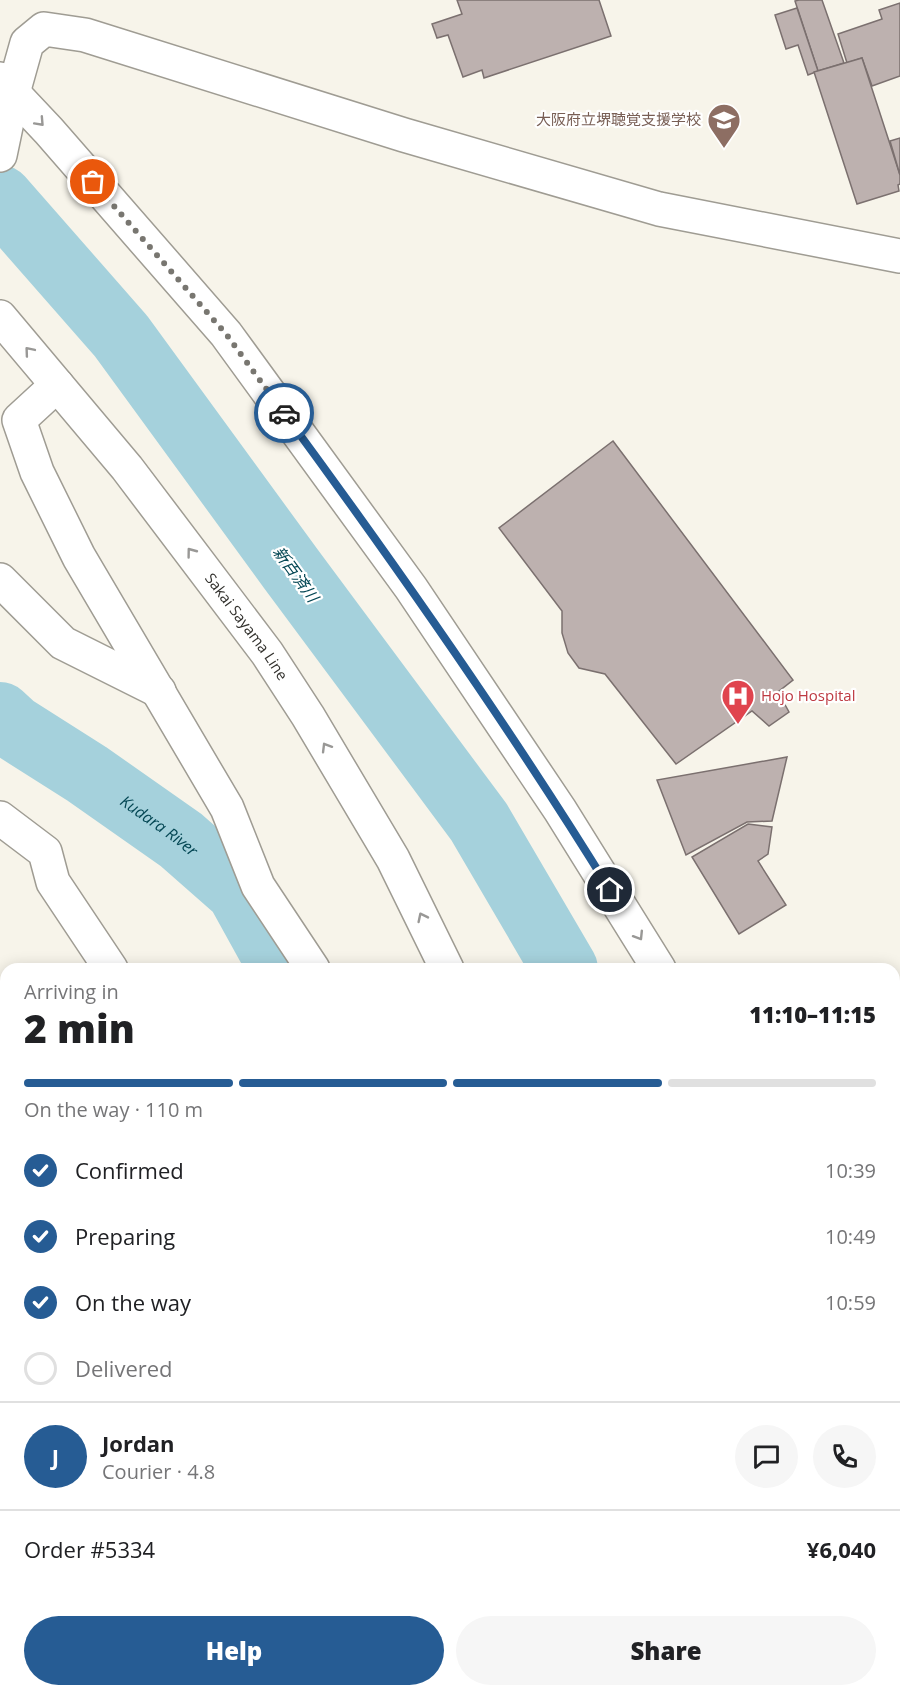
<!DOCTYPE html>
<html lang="en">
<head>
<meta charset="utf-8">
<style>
	:root { --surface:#fff; --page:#f6f6f6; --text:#202124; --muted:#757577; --line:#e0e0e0; --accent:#265c94 }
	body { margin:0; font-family:"Open Sans","Noto Sans JP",sans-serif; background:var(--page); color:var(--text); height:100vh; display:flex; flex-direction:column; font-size:22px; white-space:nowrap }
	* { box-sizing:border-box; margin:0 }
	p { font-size:20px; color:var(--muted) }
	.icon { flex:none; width:33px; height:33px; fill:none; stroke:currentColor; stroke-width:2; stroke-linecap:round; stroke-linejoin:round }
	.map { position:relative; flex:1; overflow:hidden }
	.side { position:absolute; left:0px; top:963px; width:900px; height:734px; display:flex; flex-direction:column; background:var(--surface); border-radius:18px 18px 0 0; box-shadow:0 3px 15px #0003 }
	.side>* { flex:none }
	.pin { position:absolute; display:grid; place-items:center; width:51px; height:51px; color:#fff; margin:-26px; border:3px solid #fff; border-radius:50%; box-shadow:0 2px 6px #0007 }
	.courier { position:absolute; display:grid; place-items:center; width:60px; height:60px; margin:-30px; border:4px solid #265c94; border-radius:50%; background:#fff; color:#222; box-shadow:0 2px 8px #0007 }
	.headline em { font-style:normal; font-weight:800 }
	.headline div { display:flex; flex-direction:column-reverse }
	.headline { display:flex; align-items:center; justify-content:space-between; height:102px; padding:0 24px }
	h1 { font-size:39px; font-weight:800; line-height:45px }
	.bar { display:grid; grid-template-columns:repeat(4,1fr); gap:9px 6px; align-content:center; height:72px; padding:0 24px }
	.bar i { height:8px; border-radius:4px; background:var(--line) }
	.bar .current { background:var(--accent) }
	.bar p { grid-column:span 4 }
	.line { display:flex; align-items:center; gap:15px; padding:0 24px; border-top:2px solid var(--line) }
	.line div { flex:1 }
	.round { display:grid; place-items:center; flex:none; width:63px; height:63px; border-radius:32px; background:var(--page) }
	ol { padding:0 24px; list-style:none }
	li { display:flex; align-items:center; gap:18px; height:66px }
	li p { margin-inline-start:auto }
	li .icon { padding:6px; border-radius:50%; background:var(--accent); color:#fff; stroke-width:4 }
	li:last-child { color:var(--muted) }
	li i { width:33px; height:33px; border:3px solid var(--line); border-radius:50% }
	.primary-button { display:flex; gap:12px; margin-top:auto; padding:12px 24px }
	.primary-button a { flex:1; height:69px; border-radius:36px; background:var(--accent); color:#fff; font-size:24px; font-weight:800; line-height:69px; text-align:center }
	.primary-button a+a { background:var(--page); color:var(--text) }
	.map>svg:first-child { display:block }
</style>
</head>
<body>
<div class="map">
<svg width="900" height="1696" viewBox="0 0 900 1696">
	<defs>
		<pattern id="grass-dots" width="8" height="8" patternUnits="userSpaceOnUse" patternTransform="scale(1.5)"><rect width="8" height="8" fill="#c5ead4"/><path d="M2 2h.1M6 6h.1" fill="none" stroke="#aac9b6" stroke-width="1.8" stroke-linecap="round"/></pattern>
	</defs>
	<rect width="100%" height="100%" fill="#f7f4ea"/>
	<polygon fill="url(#grass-dots)" points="894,1606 900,1621 900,1696 798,1696 796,1691 894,1690"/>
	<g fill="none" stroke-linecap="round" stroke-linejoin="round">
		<g stroke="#a5d1dc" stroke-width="66">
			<polyline points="0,198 121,336 291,569 479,822 565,969"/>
			<path id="s1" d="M 0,715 L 13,727 L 87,774 L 181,840 L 239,891 L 276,958 L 285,969"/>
		</g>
	</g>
	<g fill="#bdb1af" stroke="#7b706f" stroke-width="1.5">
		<polygon points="457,0 599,0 611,36 484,78 482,70 463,77 448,35 437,38 432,24 462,14"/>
		<polygon points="799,0 822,0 844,63 818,71 795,1"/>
		<polygon points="900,3 900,76 872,86 862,58 847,63 838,34 882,19 879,10"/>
		<polygon points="797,8 818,71 808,75 798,45 786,49 775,15"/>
		<polygon points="862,58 900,175 900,184 898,185 899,191 857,204 814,72"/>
		<polygon points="900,138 900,175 890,141"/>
		<polygon points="613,441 793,680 778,692 789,712 769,726 752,711 676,764 605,674 579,668 568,653 562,633 562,611 499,528"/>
		<polygon points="787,757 772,821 747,822 686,855 657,780"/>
		<polygon points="748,824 772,827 768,854 758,861 786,905 739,934 692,857"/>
		<polygon points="894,1071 900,1078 900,1134 894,1120"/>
		<polygon points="894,1120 900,1134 900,1191 894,1194"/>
		<polygon points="900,1191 900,1220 894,1204 894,1194"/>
		<polygon points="484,1690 560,1690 548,1696 486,1696"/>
	</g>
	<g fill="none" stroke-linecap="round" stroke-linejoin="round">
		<defs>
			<g id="minor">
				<polyline points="0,155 13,93 27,43 44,29 85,35 404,135 659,209 900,256"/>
				<polyline points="57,385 19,420 37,472 79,557 227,808 258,886 313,969"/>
				<polyline points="0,580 63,643 159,691"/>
				<polyline points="0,818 45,852 53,882 111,969"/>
				<polyline points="0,1014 6,1012"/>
				<polyline points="0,1149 6,1172"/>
				<polyline points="0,1584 6,1584"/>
				<polyline points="93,1690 93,1696"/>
				<polyline points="370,1690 385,1696"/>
			</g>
			<g id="major">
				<polyline points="0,79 49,131 226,334 411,588 560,810 659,969"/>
				<path id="s2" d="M 0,317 L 127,468 L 267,653 L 308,716 L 393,859 L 447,969"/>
				<polyline points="894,1501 900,1516"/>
				<polyline points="894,1543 900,1539"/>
				<polyline points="766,1690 768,1696"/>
				<polyline points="635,1696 644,1690"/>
			</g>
		</defs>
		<use href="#minor" stroke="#9f9c93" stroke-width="36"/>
		<use href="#major" stroke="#9f9c93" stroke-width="36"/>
		<use href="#minor" stroke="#fff" stroke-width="33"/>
		<use href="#major" stroke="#fff" stroke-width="33"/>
	</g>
	<defs><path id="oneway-chevron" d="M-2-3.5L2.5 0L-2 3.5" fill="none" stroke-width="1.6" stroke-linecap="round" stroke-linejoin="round" transform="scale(1.5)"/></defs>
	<g stroke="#999896">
		<use href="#oneway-chevron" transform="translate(40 122) rotate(47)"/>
		<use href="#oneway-chevron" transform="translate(29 351) rotate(-130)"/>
		<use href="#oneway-chevron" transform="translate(191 552) rotate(-127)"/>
		<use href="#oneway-chevron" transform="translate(326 747) rotate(-121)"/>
		<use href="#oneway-chevron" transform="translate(422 917) rotate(-116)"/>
		<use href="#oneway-chevron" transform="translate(639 936) rotate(58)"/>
	</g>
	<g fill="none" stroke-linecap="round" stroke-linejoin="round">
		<polyline stroke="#787670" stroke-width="6" stroke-dasharray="0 10.8" points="93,182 226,334 284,413"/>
		<path stroke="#265c94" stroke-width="8" d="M 284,413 C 398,568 509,726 610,890"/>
	</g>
	<defs>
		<symbol id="school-pin" viewBox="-11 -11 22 30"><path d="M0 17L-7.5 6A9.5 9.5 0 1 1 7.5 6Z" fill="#8d6e63" stroke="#fff"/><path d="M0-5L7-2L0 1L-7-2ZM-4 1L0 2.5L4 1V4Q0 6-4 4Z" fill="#fff"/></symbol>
		<symbol id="hospital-pin" viewBox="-11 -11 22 30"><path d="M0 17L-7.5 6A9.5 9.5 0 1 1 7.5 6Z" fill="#e0444e" stroke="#fff"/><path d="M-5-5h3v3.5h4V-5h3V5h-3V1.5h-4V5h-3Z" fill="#fff"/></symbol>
	</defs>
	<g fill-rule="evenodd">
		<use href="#school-pin" x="705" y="101" width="38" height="52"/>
		<use href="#hospital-pin" x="719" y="677" width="38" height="52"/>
	</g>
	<g text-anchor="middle" stroke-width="4.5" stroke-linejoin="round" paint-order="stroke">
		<g font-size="15" fill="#785e54" stroke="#fff" text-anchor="end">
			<text x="701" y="125">大阪府立堺聴覚支援学校</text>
		</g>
		<g font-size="15" fill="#33322e" stroke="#fff">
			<text dy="5" stroke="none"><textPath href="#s2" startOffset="396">Sakai Sayama Line</textPath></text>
		</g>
		<g font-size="15" fill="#be3a42" stroke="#fff" text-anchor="start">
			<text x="761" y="701">Hojo Hospital</text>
		</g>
		<g font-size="16" font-style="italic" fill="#044754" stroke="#fff">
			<text transform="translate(296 574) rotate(54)" y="6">新百済川</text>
			<text dy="6" stroke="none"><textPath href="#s1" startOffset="194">Kudara River</textPath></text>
		</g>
	</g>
</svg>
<div class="pin" style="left:93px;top:182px;background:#ea580c"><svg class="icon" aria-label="bag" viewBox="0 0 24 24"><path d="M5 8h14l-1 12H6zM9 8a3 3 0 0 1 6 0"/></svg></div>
<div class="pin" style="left:610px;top:890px;background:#1f2937"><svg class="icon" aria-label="home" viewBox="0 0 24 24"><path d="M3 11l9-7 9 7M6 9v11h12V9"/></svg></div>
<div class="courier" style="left:284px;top:413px"><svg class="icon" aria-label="car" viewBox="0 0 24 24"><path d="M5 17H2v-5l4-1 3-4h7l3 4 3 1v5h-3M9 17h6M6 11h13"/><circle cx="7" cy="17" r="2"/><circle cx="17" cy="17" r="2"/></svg></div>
<section class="side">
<div class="headline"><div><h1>2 min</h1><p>Arriving in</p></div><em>11:10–11:15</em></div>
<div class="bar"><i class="current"></i><i class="current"></i><i class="current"></i><i></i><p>On the way · 110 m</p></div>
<ol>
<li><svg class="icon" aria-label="check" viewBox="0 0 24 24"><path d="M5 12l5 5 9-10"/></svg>Confirmed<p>10:39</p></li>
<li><svg class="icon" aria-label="check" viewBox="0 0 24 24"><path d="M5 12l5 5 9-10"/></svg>Preparing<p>10:49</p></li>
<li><svg class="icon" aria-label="check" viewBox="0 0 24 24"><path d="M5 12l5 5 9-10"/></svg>On the way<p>10:59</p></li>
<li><i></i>Delivered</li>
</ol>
<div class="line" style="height:108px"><b class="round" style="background:var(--accent);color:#fff">J</b><div><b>Jordan</b><p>Courier · 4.8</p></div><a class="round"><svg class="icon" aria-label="chat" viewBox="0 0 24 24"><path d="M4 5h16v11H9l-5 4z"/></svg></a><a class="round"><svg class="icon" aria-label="phone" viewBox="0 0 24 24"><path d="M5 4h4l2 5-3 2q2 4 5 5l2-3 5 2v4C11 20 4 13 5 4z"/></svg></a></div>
<div class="line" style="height:78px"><div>Order #5334</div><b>¥6,040</b></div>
<div class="primary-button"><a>Help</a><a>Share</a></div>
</section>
</div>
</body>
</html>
